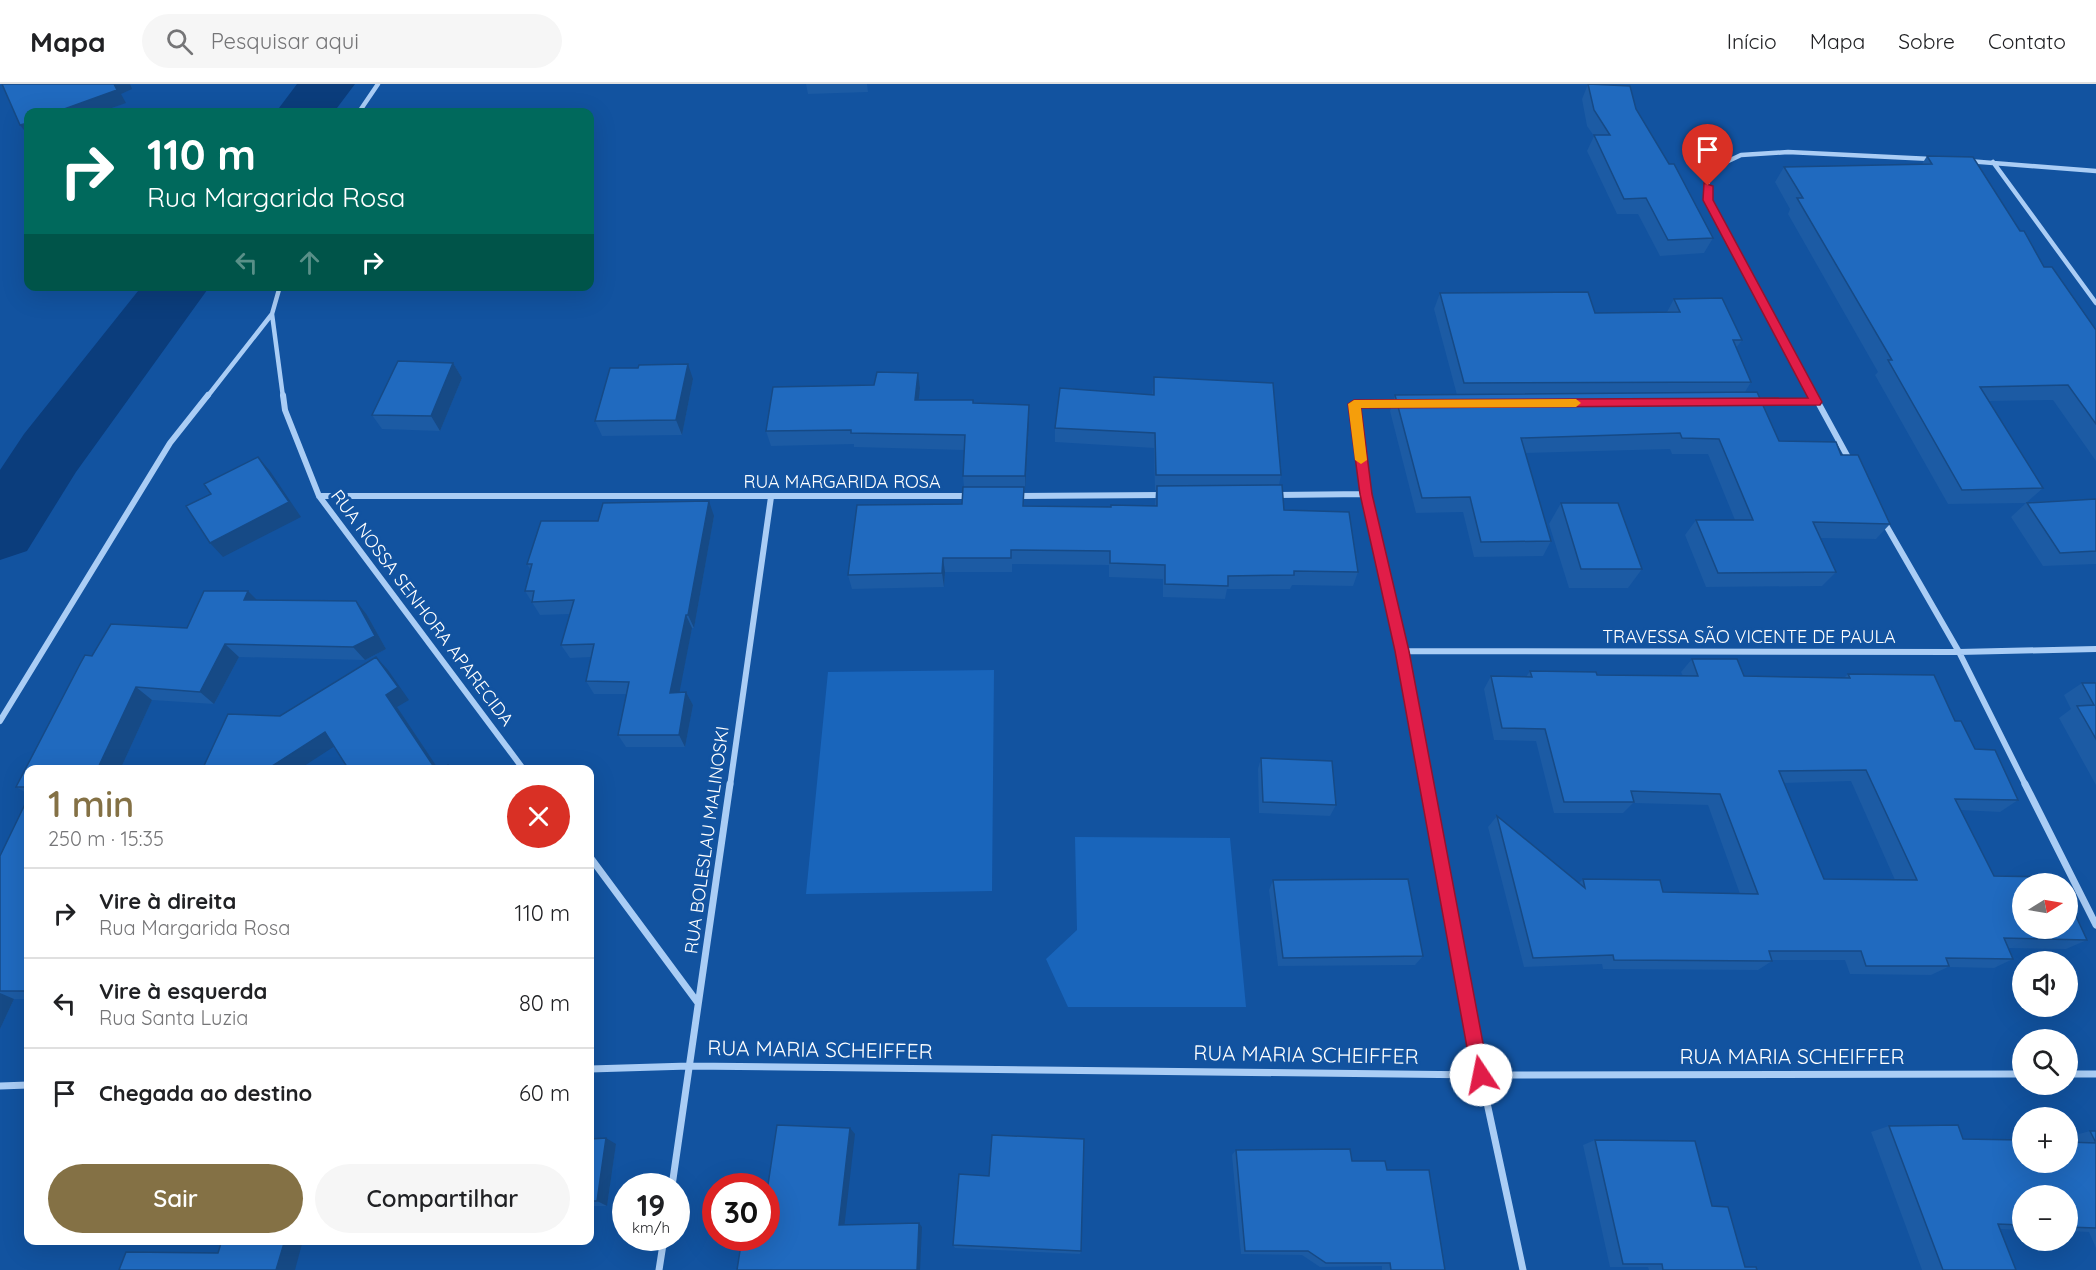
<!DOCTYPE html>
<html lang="pt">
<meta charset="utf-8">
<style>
:root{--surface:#fff;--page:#f6f6f6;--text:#202124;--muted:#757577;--line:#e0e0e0;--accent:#847145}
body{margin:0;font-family:Quicksand,sans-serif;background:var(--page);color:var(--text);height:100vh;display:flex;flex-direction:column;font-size:22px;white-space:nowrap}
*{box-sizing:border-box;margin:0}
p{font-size:20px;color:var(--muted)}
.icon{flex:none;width:33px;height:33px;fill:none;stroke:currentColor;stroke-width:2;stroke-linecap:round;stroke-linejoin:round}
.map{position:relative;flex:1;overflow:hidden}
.details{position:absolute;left:24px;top:681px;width:570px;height:480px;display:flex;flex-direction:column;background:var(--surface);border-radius:12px;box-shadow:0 6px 24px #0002}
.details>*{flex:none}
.top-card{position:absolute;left:24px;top:24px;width:570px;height:183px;border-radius:12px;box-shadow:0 6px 24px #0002;background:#00695c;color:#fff;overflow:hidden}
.needle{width:39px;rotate:79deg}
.tools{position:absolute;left:2012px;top:789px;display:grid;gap:12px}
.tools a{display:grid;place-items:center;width:66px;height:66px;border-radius:50%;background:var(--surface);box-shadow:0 6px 24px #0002;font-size:30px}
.speed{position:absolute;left:612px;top:1089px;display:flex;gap:12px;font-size:30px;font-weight:700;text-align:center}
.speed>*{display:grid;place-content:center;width:78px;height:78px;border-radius:50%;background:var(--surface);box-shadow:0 6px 24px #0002;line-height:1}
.speed small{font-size:15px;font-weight:400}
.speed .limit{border:9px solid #d22;background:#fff;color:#111}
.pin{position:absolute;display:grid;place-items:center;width:51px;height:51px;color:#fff;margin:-62px -26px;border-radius:50% 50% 50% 0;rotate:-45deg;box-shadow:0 0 6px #0007}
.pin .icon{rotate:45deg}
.me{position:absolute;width:66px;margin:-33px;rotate:349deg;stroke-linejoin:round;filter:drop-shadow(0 0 4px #0008)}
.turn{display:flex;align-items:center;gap:21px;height:126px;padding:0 24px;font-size:27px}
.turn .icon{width:78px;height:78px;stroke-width:2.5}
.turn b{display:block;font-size:42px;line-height:51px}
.lanes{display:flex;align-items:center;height:57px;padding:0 24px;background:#0003;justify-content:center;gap:30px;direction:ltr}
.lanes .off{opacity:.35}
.round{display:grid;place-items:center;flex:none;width:63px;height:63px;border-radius:32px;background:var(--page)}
.headline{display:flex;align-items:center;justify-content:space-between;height:102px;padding:0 24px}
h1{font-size:36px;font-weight:600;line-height:45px;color:var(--accent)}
.cta{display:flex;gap:12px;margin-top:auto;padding:12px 24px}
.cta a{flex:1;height:69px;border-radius:36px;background:var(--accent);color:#fff;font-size:24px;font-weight:600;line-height:69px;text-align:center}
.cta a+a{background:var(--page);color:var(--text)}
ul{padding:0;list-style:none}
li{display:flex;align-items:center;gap:18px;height:90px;padding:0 24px;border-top:2px solid var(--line)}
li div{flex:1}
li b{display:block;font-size:22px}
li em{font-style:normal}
header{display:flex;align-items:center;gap:36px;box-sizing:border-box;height:84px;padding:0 30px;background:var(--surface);border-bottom:2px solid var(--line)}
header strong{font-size:28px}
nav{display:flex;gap:33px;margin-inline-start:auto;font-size:21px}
.search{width:420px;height:54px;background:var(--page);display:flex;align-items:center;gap:15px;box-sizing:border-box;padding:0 21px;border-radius:33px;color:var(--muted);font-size:22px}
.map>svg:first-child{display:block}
.green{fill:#1965bb}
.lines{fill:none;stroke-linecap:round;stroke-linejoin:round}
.river{fill:#0b3d7c;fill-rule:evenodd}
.street-far2{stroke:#aacdf5;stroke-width:4.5}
.street-far1{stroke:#aacdf5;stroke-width:6}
.street{stroke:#aacdf5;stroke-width:7}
.wall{fill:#1c5ba4;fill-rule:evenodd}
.shaded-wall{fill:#164a86}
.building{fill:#206abf;stroke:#164a86;stroke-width:1.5;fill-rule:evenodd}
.route{fill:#e11d48;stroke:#92132f;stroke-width:1.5}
.slow{fill:#f59e0b}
.labels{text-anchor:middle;stroke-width:6;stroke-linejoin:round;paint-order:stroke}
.street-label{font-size:18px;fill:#fff;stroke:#1253a0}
.near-street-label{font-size:21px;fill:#fff;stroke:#1253a0}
</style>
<header>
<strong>Mapa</strong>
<div class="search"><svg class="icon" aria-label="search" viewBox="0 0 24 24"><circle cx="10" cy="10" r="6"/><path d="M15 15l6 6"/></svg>Pesquisar aqui</div>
<nav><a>Início</a><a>Mapa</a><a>Sobre</a><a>Contato</a></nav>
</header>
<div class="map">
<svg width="2096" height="1186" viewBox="0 0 2096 1186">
<rect width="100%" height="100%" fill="#1253a0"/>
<path class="green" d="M994,586L992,807L806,810L828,588Z
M1075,753L1230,754L1246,923H1068L1046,875L1077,846Z"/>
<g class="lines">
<path class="river" d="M297,0H355L334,28H276Z
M142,202H210L76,388L27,467L0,476V386L24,350Z"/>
<path class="street-far2" d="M359,28L378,0
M1968,77L2096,87
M1993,78L2096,219
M280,202L272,230L283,313
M207,313L272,230
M1815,313L1708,116L1707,87L1741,71L1788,68L1931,75"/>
<path class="street-far1" d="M283,311L285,326L319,412L524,686
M1814,311L1850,377
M1753,318H1816
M1398,320H1354L1366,410L1402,567L1427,702
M1277,411L1366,410
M319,412H969
M1019,412L1161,411
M1883,436L1959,568L2026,702
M1402,567L1959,568L2096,565
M0,637L170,359L208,311
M730,702L771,413"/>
<path class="street" d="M1427,700L1481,991L1523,1186
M2025,700L2096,841
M590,773L698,919
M590,985L689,982L1481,991L2022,990
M2067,990H2096
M0,1002L28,1001
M672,1102L730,700
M659,1186L664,1154"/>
</g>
<path class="wall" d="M806,0H867L868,8L808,10Z
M1588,0H1604L1636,25L1713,154L1704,169L1660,172L1638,130H1617L1587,67L1594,52L1587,42L1582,15Z
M1927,72L2044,183L2096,246V377L2053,316L1989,317L2043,404L2027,418L2096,415V480L2043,482L2011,433L2026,419L1948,420L1875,291L1878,288L1788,130L1790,125L1775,98L1784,83L1922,80Z
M1440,209L1595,229L1667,228L1674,215L1742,256L1736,264L1751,298L1745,308L1779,357L1841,371L1890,440L1876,455L1820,454L1836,488L1822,502L1706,503L1685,451L1696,436H1735L1708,370H1672L1670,365L1525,369L1551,457L1543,472L1474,473L1463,428L1416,429L1390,327L1395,311H1457L1434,225Z
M453,279L462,294L440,347L382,345L372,331Z
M918,289L920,304L918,316L973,319L1029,336L1025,406H1024V422L1111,423L1155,422L1156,406H1155L1154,364L1055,358V344L1152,311L1154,293L1281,391L1279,401L1284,426L1358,488L1353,502L1292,501L1290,505H1227L1225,515L1163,513V495L1109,493V481L1012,480V488H945L944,503L852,505L848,491L962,420L964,403L963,392L964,366L854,363V360L771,362L766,347Z
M693,295L682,351L602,352L595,337Z
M1561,419L1642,485L1628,504H1569L1549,440Z
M714,432L694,544H692L679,608H686L693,621L685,663H626L618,651L627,610H594L586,597L591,573L570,574L561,561L570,530L540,531L525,507L530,485L527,480L598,437Z
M257,516L367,531L386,565L365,576L239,573L214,620L152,616L120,686H28V710L16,703L92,572L187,544Z
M1692,575L1744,592L1844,594L1848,590L1955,637L1975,665L2018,716L2000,728L1960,726L1994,792L2087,856L2066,865L2008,864L2013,875L1994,884L1948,883L1931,891L1850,890L1845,876H1772V877L1758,886L1603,885L1602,880L1524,883L1488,743L1497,732L1579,799L1583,795L1663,808L1740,810L1708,721L1633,719L1623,729H1554L1536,657L1494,656L1484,605L1491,592L1526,593L1530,587L1597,591L1683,592L1681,588ZM1851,697L1895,796L1824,795L1783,699Z
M2082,599H2096V701L2059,634L2071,625L2064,611Z
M1261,674L1336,721L1330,732L1259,729L1258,685Z
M28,714V915H14L0,945V772Z
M1273,796L1423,872L1415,881L1278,882L1269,806Z
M1889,1042L1963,1055L2070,1058L2068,1053L2090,1047H2096V1164L2089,1148L2067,1147V1112H2022V1146L2000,1145L2016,1186H1922L1871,1048Z
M590,1055L616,1060L607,1122H590Z
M1595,1056L1712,1122L1745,1183L1757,1186H1649L1648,1183H1610L1583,1061Z
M1236,1066L1352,1077L1387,1086L1445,1186H1382V1182L1320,1183L1302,1171L1241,1170L1232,1071Z
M953,1161L1081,1167L1080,1170L955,1164Z"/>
<path class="shaded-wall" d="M114,0H130L132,5L121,10L126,19L100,28H56Z
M28,39V51L20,41Z
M453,279L462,294L440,347L431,332Z
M688,280L693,295L682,351L676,336Z
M918,289L920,304L917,331L915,316Z
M1029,321V336L1025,406V392Z
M258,373L270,387L301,433L223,473L210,459Z
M709,417L714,432L694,544L688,531Z
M943,474L945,488L944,503L942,489Z
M248,507L261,520L244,516Z
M356,517L367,531L386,565L365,576L353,563Z
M686,531L692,544L677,621L670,609Z
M225,560L239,573L214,620L200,608Z
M376,573L388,586L409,616L397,623L439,686H436L386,611Z
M136,603L152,616L120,686H97Z
M686,608L693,621L685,663L679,651Z
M325,648L338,660L298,686H266Z
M0,909L14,915L0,945Z
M850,1044L855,1050L844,1145L839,1141Z
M606,1054L616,1060L607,1122L597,1117Z
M919,1139L922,1143L920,1186H917Z
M285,1156H303L295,1186H276Z"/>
<path class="building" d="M2,0H114L117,6L56,28H28V39L20,41Z
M1588,0L1630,2L1636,25L1669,80H1674L1713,154L1668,156L1646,114L1624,115L1594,51H1610L1594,26Z
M1927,72L1973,73L2020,147H2024L2044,183H2052L2096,246V340L2068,301L1980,303L2043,404L1962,406L1888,276H1892L1797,114H1803L1784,83L1932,80Z
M1588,208L1595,229L1680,228L1674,215L1722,214L1742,256H1733L1751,298L1464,299L1440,209Z
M398,277L453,279L431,332L372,331Z
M688,280L676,336L595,337L610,284H638L639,281Z
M877,288L918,289L915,316H973V319L1029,321L1025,392H963L965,351L851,349V346L766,347L773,303L874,301Z
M1154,293L1273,299L1281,391H1156L1155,349L1055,344L1060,304L1154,311Z
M1757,308L1779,357L1836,358L1841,371H1858L1890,440L1813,438L1836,488L1718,489L1696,436H1753L1719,355L1682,354L1680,349L1521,354L1551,457L1481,458L1470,413L1422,414L1395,311Z
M258,373L289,418L210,459L186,422L211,410L204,400Z
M1282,401L1284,426L1349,428L1358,488L1294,487V491L1228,492V502L1165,500V481L1110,479V467L1011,466V474H943L942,489L848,491L857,421L962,420L963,403H1024L1023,422L1111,423V421L1157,422V402Z
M2096,415V467L2060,469L2027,419Z
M709,417L688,531H686L670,609L686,608L679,651H618L629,598L586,597L594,560L561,561L574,516L532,518L534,507H525L532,480H527L541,437H598L603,419Z
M1561,419H1618L1642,485H1581Z
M204,507H248L244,516L356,517L375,552L353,563L225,560L200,608L136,603L97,686H28V703H16L79,582L85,571L92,572L111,540L187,544Z
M376,573L398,603L386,611L436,686H349L325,648L266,686H202L228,630L280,632Z
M1692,575H1737L1744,592L1850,594L1848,590L1934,591L1955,637H1961L1975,665L1995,666L2018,716L1955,715L1994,792L2058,793L2061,800H2022V844H2067V813L2087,856L2004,854L2013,875L1946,874L1949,882H1866L1861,867H1769L1772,877L1614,876L1613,871L1533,874L1497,732L1585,804L1583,795L1660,796L1663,808L1758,810L1720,710L1631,707L1634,718H1564L1545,645L1502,644L1491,592L1532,593L1530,587L1596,588L1597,591L1698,592ZM1866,686L1917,796L1824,795L1779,687Z
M2082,599H2096V655L2077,622L2094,621Z
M1261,674L1332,677L1336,721L1263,718Z
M448,681L451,686H441Z
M28,714V907H0V772Z
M1408,795L1423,872L1283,874L1273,796Z
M777,1041L850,1044L839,1141L919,1139L917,1186H737L742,1154H766V1114Z
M1958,1041L1963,1055L2022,1056V1078H2067V1058L2096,1059L2090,1047H2096V1144L2067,1143V1112H2022V1141L1998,1140L2016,1186H1943L1889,1042Z
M992,1051L1084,1055L1081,1167L953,1161L959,1090L989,1092Z
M606,1054L597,1117H590V1055Z
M1595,1056L1695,1057L1712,1122L1728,1123L1745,1183H1756L1757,1186H1663L1662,1180H1623Z
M1350,1065L1352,1077H1385L1387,1086H1429L1445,1186H1391L1390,1179H1326L1308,1167H1245L1236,1066Z
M222,1156H285L276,1186H119L126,1168L218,1169Z"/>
<path class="route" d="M1704,99L1713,102V116L1822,318L1820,321L1361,324L1372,410L1409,567L1489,991L1487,997L1481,999L1475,997L1472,991L1395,567L1360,410L1348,320L1354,316L1808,314L1703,116Z"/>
<path class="slow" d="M1576,315L1581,319L1576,323L1361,324L1367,376L1361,380L1355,376L1348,320L1354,316Z"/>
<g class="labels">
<g class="street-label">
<text x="842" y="404">RUA MARGARIDA ROSA</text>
<text transform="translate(422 524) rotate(53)" y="6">RUA NOSSA SENHORA APARECIDA</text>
<text x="1749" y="559">TRAVESSA SÃO VICENTE DE PAULA</text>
<text transform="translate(707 756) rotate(-82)" y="6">RUA BOLESLAU MALINOSKI</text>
</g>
<g class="near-street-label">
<text transform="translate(820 966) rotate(1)" y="7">RUA MARIA SCHEIFFER</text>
<text transform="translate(1306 971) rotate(1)" y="7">RUA MARIA SCHEIFFER</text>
<text x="1792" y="980">RUA MARIA SCHEIFFER</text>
</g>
</g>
</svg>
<div class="tools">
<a><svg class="needle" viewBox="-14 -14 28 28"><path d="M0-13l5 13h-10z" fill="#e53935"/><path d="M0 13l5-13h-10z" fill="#757577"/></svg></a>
<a><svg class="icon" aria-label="sound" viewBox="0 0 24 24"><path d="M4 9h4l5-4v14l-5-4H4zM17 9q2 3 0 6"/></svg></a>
<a><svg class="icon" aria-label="search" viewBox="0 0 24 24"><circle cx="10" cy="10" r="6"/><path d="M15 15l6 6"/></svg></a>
<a>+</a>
<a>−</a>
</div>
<div class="speed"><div>19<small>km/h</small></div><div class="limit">30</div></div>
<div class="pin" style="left:1708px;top:102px;background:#d93025"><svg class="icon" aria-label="arrive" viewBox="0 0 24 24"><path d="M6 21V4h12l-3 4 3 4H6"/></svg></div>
<svg class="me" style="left:1481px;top:991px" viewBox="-20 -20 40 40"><circle r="19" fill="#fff"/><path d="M0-13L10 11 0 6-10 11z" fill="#e11d48"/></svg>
<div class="top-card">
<div class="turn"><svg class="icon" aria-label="right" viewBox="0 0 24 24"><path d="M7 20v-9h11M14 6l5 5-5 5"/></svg><div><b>110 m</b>Rua Margarida Rosa</div></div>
<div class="lanes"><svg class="icon off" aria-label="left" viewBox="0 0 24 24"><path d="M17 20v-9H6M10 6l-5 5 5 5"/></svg><svg class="icon off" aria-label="ahead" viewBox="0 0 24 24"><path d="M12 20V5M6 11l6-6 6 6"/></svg><svg class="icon" aria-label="right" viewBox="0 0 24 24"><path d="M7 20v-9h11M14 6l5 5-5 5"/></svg></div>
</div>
<section class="details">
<div class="headline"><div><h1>1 min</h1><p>250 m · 15:35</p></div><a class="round" style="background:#d93025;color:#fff"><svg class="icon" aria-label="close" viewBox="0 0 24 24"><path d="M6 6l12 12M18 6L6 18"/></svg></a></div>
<ul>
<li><svg class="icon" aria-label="right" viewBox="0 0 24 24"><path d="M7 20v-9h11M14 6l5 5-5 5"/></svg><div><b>Vire à direita</b><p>Rua Margarida Rosa</p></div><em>110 m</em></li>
<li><svg class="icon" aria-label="left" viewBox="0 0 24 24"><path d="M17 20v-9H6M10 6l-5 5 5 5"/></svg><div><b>Vire à esquerda</b><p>Rua Santa Luzia</p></div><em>80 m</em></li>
<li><svg class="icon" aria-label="arrive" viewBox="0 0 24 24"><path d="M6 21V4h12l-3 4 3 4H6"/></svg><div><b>Chegada ao destino</b></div><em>60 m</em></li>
</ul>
<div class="cta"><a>Sair</a><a>Compartilhar</a></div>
</section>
</div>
